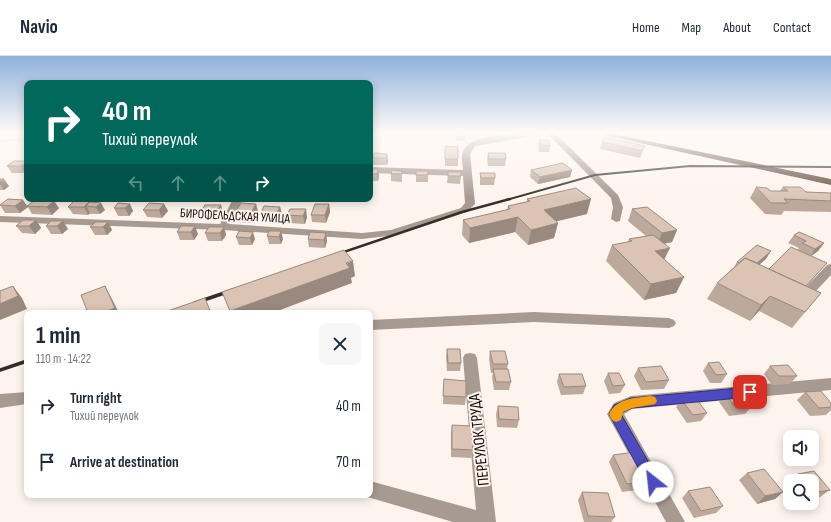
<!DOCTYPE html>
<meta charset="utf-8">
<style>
:root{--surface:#fff;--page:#f6f6f7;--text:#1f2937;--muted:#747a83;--line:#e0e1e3}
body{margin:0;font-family:"Sofia Sans Condensed",sans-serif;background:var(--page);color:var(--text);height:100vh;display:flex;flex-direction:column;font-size:15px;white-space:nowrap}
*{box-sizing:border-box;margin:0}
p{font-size:13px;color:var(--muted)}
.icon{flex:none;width:22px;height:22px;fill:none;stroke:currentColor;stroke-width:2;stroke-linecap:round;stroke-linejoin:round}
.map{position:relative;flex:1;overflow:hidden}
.side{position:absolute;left:24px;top:254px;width:349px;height:188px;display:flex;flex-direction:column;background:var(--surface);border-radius:8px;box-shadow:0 2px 10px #0003}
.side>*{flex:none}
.top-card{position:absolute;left:24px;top:24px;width:349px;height:122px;border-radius:8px;box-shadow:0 2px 10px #0003;background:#00695c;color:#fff;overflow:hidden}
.tools{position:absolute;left:783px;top:374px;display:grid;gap:8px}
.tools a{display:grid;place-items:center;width:36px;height:36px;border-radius:8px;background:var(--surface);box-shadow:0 2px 10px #0003;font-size:20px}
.pin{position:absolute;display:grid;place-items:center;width:34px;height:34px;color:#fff;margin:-17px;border-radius:8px;box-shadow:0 2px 6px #0006}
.me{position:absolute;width:44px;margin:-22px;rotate:331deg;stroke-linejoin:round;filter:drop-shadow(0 0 3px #0008)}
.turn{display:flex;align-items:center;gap:14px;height:84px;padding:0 12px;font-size:18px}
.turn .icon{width:52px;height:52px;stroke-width:2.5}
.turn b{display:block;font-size:28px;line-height:34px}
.lanes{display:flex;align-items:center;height:38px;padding:0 12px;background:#0003;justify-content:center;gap:20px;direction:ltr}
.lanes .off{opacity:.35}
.round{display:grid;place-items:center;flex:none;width:42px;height:42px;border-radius:8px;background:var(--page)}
.overview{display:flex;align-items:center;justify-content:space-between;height:68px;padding:0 12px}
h1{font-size:24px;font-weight:700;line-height:30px}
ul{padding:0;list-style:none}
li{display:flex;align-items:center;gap:12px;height:56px;padding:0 12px}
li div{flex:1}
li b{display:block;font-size:15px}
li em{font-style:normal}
header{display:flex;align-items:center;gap:24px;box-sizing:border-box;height:56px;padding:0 20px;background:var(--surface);border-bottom:1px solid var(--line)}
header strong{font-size:19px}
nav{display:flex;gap:22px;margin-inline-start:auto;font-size:14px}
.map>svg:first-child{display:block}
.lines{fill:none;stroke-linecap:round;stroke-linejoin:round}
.path{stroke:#a39a95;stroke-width:1.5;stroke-dasharray:1.5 2;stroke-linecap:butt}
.minor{fill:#a79a91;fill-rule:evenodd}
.major{fill:#665041;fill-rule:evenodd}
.rail-far2{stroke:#352e29;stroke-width:2}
.rail-far1{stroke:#352e29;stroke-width:2.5}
.rail{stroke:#352e29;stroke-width:3.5}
.wall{fill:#bca99b}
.shaded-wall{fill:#99897e}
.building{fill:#dbc4b4;stroke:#99897e}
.route{fill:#4e4bc2;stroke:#33317e}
.slow{fill:#f59e0b}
.labels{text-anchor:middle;stroke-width:4;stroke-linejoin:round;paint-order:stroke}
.street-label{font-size:13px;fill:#120b06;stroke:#fef4ee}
.near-street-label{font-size:16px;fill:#120b06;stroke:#fef4ee}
</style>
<header>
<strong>Navio</strong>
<nav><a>Home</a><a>Map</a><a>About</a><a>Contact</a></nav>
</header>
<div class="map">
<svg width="831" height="466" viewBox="0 0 831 466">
<rect width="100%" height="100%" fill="#fef4ee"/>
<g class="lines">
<path class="path" d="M0,85L27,83"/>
<path class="minor" d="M523,77H543L539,79L475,90L470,98L475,148L467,156L396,179L362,183L223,174L0,166V160L220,168L233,143H243L229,168L362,177L391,174L461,152L465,147L463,120L370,117V111L463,114C463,110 461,103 462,99C466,78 507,79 523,77Z
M547,77H555L618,139L623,151L620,165L616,166L611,163L613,151L611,142Z
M831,208V219L814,237H806L804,234L806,231L827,209Z
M534,256L669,262L674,264L676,267L674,270L669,272L534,266L370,274V264Z
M470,297L475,298L477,302L496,466H453L364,440L363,439H370V425L476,454L463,302L465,298Z
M831,322V334L632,353L624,358L685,466H666L607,358L614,347L631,340Z
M27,336V348L0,352V338Z"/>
<path class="major" d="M595,77H609L831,123V129Z"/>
<path class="rail-far2" d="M506,144L595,119L690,110L831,111"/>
<path class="rail-far1" d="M335,199L462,156L510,143"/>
<path class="rail" d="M195,247L233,234
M0,314L27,305"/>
</g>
<path class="wall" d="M456,77L465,79V85H456Z
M539,84L550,90L549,96H539L538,90Z
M602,86L645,90L640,102L600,93Z
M445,90L458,103V110H445Z
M488,97L506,103L505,110H488L487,104Z
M387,98L388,105L387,109H373V102Z
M27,105L25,117H12L7,110Z
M370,113H378L379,120L378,125H370Z
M531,114H572L570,121L538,128L530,121Z
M402,115V126L391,125V118Z
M428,115V126H416V119Z
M448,116L461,120L460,128L447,127Z
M480,117L495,122L494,129H480Z
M0,123L9,130L4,134H0Z
M756,131L771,135H780L783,131L806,136L831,137V156L784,155L781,159L765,158L750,142Z
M243,143H255L253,146H244Z
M527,143L587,158L556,165L558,167L554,182L528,189L515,176L469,187L462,179L463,164L507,154L508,150L527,146Z
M35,144L59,152L52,159L32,158L28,151L20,157H5L0,149L27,150Z
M90,145L91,146L105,154L100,158H90V157L88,159L73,158L68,151Z
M118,147L133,155L129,160H118L114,152Z
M164,148L168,155L162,162L147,161L143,154Z
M329,148L330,156L326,167L312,166L311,159Z
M221,149L223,157L219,163H203L201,155Z
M280,151L282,158L279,165L263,164L261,157Z
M290,153L307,161L305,168L289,167L287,159Z
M632,153L677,174L672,186L664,188V204L684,221L676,237L644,244L606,205L612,189L628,186L629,183L646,180L628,165Z
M258,155L252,167L237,166L234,159Z
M36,164L41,172L35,178L22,177L16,170Z
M51,165L68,173L62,178H51L46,170Z
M108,166L112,174L107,179H95L90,171Z
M181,170L198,178L194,184H180L177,176Z
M224,171L226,179L222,185H208L205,177Z
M239,175L255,183L252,189H239L236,181Z
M269,175L283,183L281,188H269L267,180Z
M326,177L327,185L325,192L309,191L308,183Z
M794,179L824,187L818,195L811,200L817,218L807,230L821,237L792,272L759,255L750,265L707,243L717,227L734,211L737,206L766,203L759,208L769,213L797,194L799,192L788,187Z
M447,293L461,307L460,315H447L446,301Z
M490,295L508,308L507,313L511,326L509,334H494L492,321L493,317H491L489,303Z
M708,307L727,318L721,327H710L703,315Z
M770,310L797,320L790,328L772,329L764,318Z
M638,312L669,324L664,333L641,334L634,320Z
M608,317L625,329L620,337L609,338L604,325Z
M559,318L586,330L583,338L561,339L557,326Z
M444,323L466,341L465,349L443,348Z
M805,336L831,347V354L826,359L810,360L797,344Z
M725,338L752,350L745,358L729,360L719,346Z
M681,343L707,357L701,365L687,367L676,351Z
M498,350L519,364L517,372L497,371L496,358Z
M452,369L473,394L471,402L451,401V377Z
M613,399L649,426L644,433L622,436L609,406Z
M747,417L783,436L775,443L757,448L739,424Z
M798,418L830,434L820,441L812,443V425H790V426L789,425Z
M688,435L723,450L716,457L694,462L682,442Z
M582,436L615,461L611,466H584L578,444Z"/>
<path class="shaded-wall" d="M387,98L388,105L387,109L386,102Z
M27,106V116L25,117L21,110Z
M378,113L379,120L378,125L377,118Z
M572,114L570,121L538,128L540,121Z
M4,123L9,130L4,134L0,128V126Z
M591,143L587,158L541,169L544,154Z
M23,144L28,151L20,157L15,150Z
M54,145L59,152L52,159L47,151Z
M90,145L93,151L86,150L90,157L88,159L84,151Z
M101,147L105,154L100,158L96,151Z
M130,148L133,155L129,160L125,152Z
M164,148L168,155L162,162L159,154Z
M256,148L258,155L252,167L250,159Z
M329,148L330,156L326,167L325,159Z
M221,149L223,157L219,163L216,156Z
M280,151L282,158L279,165L277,157Z
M306,153L307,161L305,168L303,160Z
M518,161L515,176L469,187L470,172Z
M36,164L41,172L35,178L29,170Z
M63,165L68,173L62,178L57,170Z
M108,166L112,174L107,179L103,171Z
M558,167L554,182L528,189L531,174Z
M195,170L198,178L194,184L191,176Z
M224,171L226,179L222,185L220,177Z
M677,174L672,186L657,189L662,177Z
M281,175L283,183L281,188L279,181Z
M253,176L255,183L252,189L250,182Z
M326,177L327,185L325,192L324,184Z
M824,187L818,195L810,201L815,193Z
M670,192L662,208L655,195Z
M771,195L766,203L746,220L751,212Z
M353,205L355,220L351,222L352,227L272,257H231L230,255Z
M684,221L676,237L644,244L651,228Z
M13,230L22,242L27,253L0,264V248Z
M105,230L112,243L119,257H102Z
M770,240L759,255L750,265L761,249Z
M783,436L775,443L757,448L765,440Z"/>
<path class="building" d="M456,77H465V79L456,78Z
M605,81L645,90L642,95L602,86Z
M539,84H548L550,90L541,89Z
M445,90L458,91V103H445Z
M374,97L387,98L386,102H373Z
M488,97H505L506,103H489Z
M14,105H27V106L21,110H7Z
M563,107L572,114L540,121L531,114Z
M370,113H378L377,118H370Z
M392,114L402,115V118H391Z
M416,115H428V119H416Z
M448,116H461V120H448Z
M480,117H495V122H481Z
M0,123H4L0,126Z
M756,131L767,132L771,135H788L783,131H800L806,136L831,137V145L784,143L788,147H771Z
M576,132L591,143L544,154L558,167L531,174L518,161L470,172L463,164L510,153L508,150L530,145L527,143Z
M8,143L23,144L15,150L0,149Z
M35,144L54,145L47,151L27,150Z
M75,144L90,145L84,151H68Z
M90,146L101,147L96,151L86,150Z
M118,147L130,148L125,152H114Z
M149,147L164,148L159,154H143Z
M241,147L256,148L250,159H234Z
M315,148H329L325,159H311Z
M205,149H221L216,156L201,155Z
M264,150L280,151L277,157H261Z
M647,151L677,174L662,177L632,153Z
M290,153H306L303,160L287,159Z
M23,164H36L29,170H16Z
M51,165H63L57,170H46Z
M96,166H108L103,171H90Z
M181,170H195L191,176H177Z
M209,171H224L220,177H205Z
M239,175L253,176L250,182L236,181Z
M269,175H281L279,181L267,180Z
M310,176L326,177L324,184L308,183Z
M799,176L824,187L815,193L802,187L806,185L794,179Z
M653,179L670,192L655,195L684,221L651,228L612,189L632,185L629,183Z
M757,189L771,195L757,207L745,202L739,207L737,206Z
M791,191L827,207L806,230L769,213Z
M344,194L353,205L346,207L350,212L230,255L222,236Z
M745,202L821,237L805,256L770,240L761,249L717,227Z
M13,230L18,240L0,248V235Z
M105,230L115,252L102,257H88L81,239Z
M205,242L211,257H162Z
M447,293H460L461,307H448Z
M490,295H505L508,308H493Z
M719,306L727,318L716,319L708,307Z
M788,309L797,320H779L770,310Z
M661,310L669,324L646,326L638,312Z
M493,313H508L511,326H496Z
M608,317H619L625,329L613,330Z
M559,318H582L586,330L564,331Z
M444,323L466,325V341L443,340Z
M821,335L831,347V351L819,352L805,336Z
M741,336L752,350L736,352L725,338Z
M695,341L707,357L693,359L681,343Z
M498,350L518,351L519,364L499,363Z
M452,369L471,370L473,394L452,393Z
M635,396L649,426L627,428L613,399Z
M764,413L783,436L765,440L747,417Z
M814,415L830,434L814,437L812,435V425H804L798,418Z
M710,431L723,450L701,455L688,435Z
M582,436L608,437L615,461L588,460Z"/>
<linearGradient id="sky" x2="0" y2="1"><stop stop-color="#8eb1dc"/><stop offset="0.54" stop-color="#fffaf7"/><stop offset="1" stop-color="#fffaf7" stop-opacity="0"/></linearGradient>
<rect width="831" height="142" fill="url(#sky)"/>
<path class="route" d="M750,331L754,333L756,336L754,339L750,341L632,352L623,356L621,358L660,426L658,430L653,432L648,430L609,358L614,349L631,342Z"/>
<path class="slow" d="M651,340L655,341L657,345L655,348L632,352L623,356L621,364L616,366L612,364L609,358C617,342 635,342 651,340Z"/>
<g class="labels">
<g class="street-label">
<text transform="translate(235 159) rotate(3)" y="5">БИРОФЕЛЬДСКАЯ УЛИЦА</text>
</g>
<g class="near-street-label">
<text transform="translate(478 384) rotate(-96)" y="6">ПЕРЕУЛОК ТРУДА</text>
</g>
</g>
</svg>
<div class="tools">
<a><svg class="icon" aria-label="sound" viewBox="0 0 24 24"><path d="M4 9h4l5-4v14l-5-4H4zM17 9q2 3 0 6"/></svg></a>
<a><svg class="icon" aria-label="search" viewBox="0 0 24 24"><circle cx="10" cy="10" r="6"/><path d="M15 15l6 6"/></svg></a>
</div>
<div class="pin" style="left:750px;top:336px;background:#d93025"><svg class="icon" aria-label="arrive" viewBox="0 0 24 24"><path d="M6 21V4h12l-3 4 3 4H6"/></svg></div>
<svg class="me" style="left:653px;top:426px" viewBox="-20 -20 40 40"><circle r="19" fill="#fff"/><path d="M0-13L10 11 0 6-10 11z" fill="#4e4bc2"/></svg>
<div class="top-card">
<div class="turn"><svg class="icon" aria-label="right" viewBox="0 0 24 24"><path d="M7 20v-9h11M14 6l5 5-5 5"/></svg><div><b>40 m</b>Тихий переулок</div></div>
<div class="lanes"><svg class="icon off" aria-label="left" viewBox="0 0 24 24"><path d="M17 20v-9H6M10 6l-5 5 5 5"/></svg><svg class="icon off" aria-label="ahead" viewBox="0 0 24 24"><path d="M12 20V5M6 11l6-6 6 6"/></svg><svg class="icon off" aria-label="ahead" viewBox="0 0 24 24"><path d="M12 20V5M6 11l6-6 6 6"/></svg><svg class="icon" aria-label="right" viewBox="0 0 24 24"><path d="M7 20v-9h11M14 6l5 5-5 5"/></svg></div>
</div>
<section class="side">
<div class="overview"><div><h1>1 min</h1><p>110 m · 14:22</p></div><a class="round"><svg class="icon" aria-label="close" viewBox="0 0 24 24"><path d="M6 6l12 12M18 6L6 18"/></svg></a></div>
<ul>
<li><svg class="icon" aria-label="right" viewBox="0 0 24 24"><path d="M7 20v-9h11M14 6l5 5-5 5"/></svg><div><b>Turn right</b><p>Тихий переулок</p></div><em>40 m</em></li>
<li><svg class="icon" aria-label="arrive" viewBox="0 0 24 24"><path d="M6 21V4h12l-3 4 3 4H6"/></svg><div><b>Arrive at destination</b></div><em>70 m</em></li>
</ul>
</section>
</div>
